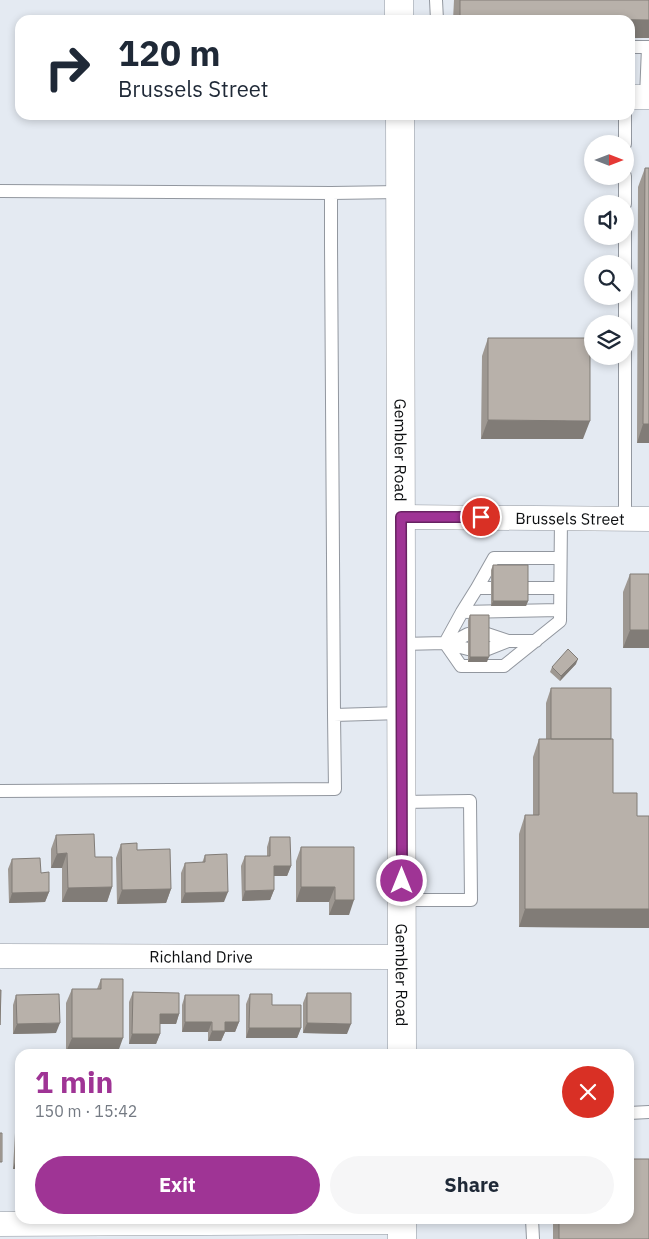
<!DOCTYPE html>
<meta charset="utf-8">
<style>
:root{--surface:#fff;--page:#f6f6f7;--text:#1f2937;--muted:#747a83;--accent:#9f3495}
body{margin:0;font-family:"IBM Plex Sans",sans-serif;background:var(--page);color:var(--text);height:100vh;display:flex;flex-direction:column;font-size:19px;white-space:nowrap}
*{box-sizing:border-box;margin:0}
p{font-size:16px;color:var(--muted)}
.icon{flex:none;width:28px;height:28px;fill:none;stroke:currentColor;stroke-width:2;stroke-linecap:round;stroke-linejoin:round}
.map{position:relative;flex:1;overflow:hidden}
.sheet{position:absolute;left:15px;top:1049px;width:619px;height:175px;display:flex;flex-direction:column;background:var(--surface);border-radius:15px;box-shadow:0 2px 8px #0003}
.sheet>*{flex:none}
.guide{position:absolute;left:15px;top:15px;width:620px;height:105px;border-radius:15px;box-shadow:0 2px 8px #0003;background:#fff;color:var(--text);overflow:hidden}
.needle{width:32px;rotate:90deg}
.controls{position:absolute;left:584px;top:135px;display:grid;gap:10px}
.controls a{display:grid;place-items:center;width:50px;height:50px;border-radius:50%;background:var(--surface);box-shadow:0 2px 8px #0003;font-size:25px}
.pin{position:absolute;display:grid;place-items:center;width:42px;height:42px;color:#fff;margin:-21px;border:2px solid #fff;border-radius:50%;box-shadow:0 1px 5px #0007}
.me{position:absolute;width:55px;margin:-28px;rotate:0deg;stroke-linejoin:round;filter:drop-shadow(0 0 4px #0008)}
.turn{display:flex;align-items:center;gap:18px;height:105px;padding:0 20px;font-size:22px}
.turn .icon{width:65px;height:65px;stroke-width:2.5}
.turn b{display:block;font-size:35px;line-height:42px}
.round{display:grid;place-items:center;flex:none;width:52px;height:52px;border-radius:26px;background:var(--page)}
.headline{display:flex;align-items:center;justify-content:space-between;height:85px;padding:0 20px}
h1{font-size:30px;font-weight:700;line-height:38px;color:var(--accent)}
.action{display:flex;gap:10px;margin-top:auto;padding:10px 20px}
.action a{flex:1;height:58px;border-radius:30px;background:var(--accent);color:#fff;font-size:20px;font-weight:700;line-height:58px;text-align:center}
.action a+a{background:var(--page);color:var(--text)}
.map>svg:first-child{display:block}
.lines{fill:none;stroke-linecap:round;stroke-linejoin:round}
.service-casing{stroke:#92979f;stroke-width:14}
.minor-casing{stroke:#92979f;stroke-width:25}
.secondary-casing{stroke:#92979f;stroke-width:29}
.service{stroke:#fff;stroke-width:12}
.minor{stroke:#fff;stroke-width:24}
.secondary{stroke:#fff;stroke-width:28}
.wall{fill:#9e9892}
.shaded-wall{fill:#817c77}
.building{fill:#b8b1aa;stroke:#817c77}
.route-casing{stroke:#672261;stroke-width:12}
.route{stroke:#9f3495;stroke-width:9}
.labels{text-anchor:middle;stroke-width:4;stroke-linejoin:round;paint-order:stroke}
.street-label{font-size:16px;fill:#0d0f11;stroke:#f3f7fe}
</style>
<div class="map">
<svg width="649" height="1239" viewBox="0 0 649 1239">
<rect width="100%" height="100%" fill="#e4eaf2"/>
<g class="lines">
<defs>
<path id="service" d="M436,0L437,20
M630,47H649
M646,97L648,47
M625,115V144
M625,176V204
M0,191L331,193
M400,192L331,193V244L334,715L401,713
M625,230V518
M477,588L494,558H560
M526,588H560
M462,612L477,588H491
M487,634L508,641
M451,643L468,634
M401,644L445,643L461,666H504L560,621L561,518
M468,649L445,643L462,612L560,610
M488,649L508,641H536
M0,791L335,789L334,715
M401,802L470,801L471,900H402
M629,1113L649,1112
M532,1219L533,1239"/>
<g id="minor">
<path d="M630,97H649"/>
<path id="s1" d="M401,517L649,519"/>
<path id="s2" d="M0,956L402,957"/>
<path d="M0,1224L402,1222"/>
</g>
<g id="secondary">
<path d="M399,0V20"/>
<path id="s3" d="M400,115L402,1054"/>
<path d="M402,1219V1239"/>
</g>
</defs>
<use href="#service" class="service-casing"/>
<use href="#minor" class="minor-casing"/>
<use href="#secondary" class="secondary-casing"/>
<use href="#service" class="service"/>
<use href="#minor" class="minor"/>
<use href="#secondary" class="secondary"/>
</g>
<path class="wall" d="M454,0H649V38H630V20H453Z
M645,168L649,443H637L638,187Z
M488,338L583,439H481L482,356Z
M493,565L528,601L526,606H491V570Z
M630,574L649,648H623V592Z
M470,615L487,662H468V620Z
M576,664L560,681L550,672L552,667Z
M551,688L611,739L613,793L637,816H649V928L519,927V834L525,815H533V757L539,739H546V703Z
M56,835L95,857L112,887L107,902H62V868H51V849Z
M270,837L291,866L287,876H274V890L270,900L242,901L241,866L245,856H267V847Z
M121,844L137,850L171,889L166,903L117,904L116,858Z
M301,847H354L349,915H329V902H296V861Z
M205,855L224,902L181,903V873L185,863H202Z
M12,859L41,873L49,892L45,902L9,903L8,869Z
M101,979L118,1052H66V1003L72,989H97Z
M133,992L179,1014L176,1024H160V1034L156,1044H129V1002Z
M307,993L347,1034L303,1033V1003Z
M250,994L272,1005L301,1028L297,1038H246V1004Z
M16,995L56,1033L13,1034V1005Z
M185,995L239,1022L235,1032H225L221,1041H208V1032H182V1005Z
M18,1123H20V1169H13L15,1133Z
M553,1219H629L649,1239H553Z"/>
<path class="shaded-wall" d="M460,17L649,20V38H630V20H459Z
M488,420L590,421L583,439H481Z
M643,424H649V443H637Z
M493,601H528L526,606H491Z
M630,630H649V648H623Z
M470,657H489L487,662H468Z
M578,659L576,664L560,681L561,676Z
M67,853L62,868H51L57,854Z
M274,866H291L287,876H270Z
M112,887L107,902H62L68,888Z
M301,887H335L329,902H296Z
M171,889L166,903L117,904L122,890Z
M274,890L270,900L242,901L245,891Z
M49,892L45,902L9,903L12,893Z
M228,892L224,902L181,903L185,893Z
M335,900H354L349,915H329Z
M525,909H649V928L519,927Z
M160,1014H179L176,1024H156Z
M185,1022H212L208,1032H182Z
M225,1022H239L235,1032H225L221,1041H208L212,1031Z
M60,1023L56,1033L13,1034L17,1024Z
M307,1023L351,1024L347,1034L303,1033Z
M249,1028H301L297,1038H246Z
M132,1034H160L156,1044H129Z
M72,1038H123L118,1052H66Z
M16,1159H20V1169H13Z"/>
<path class="building" d="M460,0H649V20L460,17Z
M645,168H649V424H643Z
M488,338H590V421L488,420Z
M493,565H528V601H493Z
M630,574H649V630H630Z
M470,615H489V657H470Z
M568,649L578,659L561,676L552,667Z
M551,688H611V739H551Z
M539,739H613V793H637V816H649V909H525V815H539Z
M94,834L95,857H112V887L68,888L67,853L57,854L56,835Z
M270,837H290L291,866H274V890L245,891V856H270Z
M137,843V850L170,849L171,889L122,890L121,844Z
M301,847H354V900H335V887H301Z
M227,854L228,892L185,893V863L205,862V855Z
M40,858L41,873L49,872V892L12,893V859Z
M101,979H123V1038H72V989H101Z
M0,990H1L0,1025Z
M133,992L179,993V1014H160V1034H132Z
M307,993H351V1024L307,1023Z
M59,994L60,1023L17,1024L16,995Z
M250,994H272V1005H301V1028H249Z
M185,995H239V1022H225V1031H212V1022H185Z
M18,1123H20V1159H16Z
M0,1133H2V1162H0Z
M629,1159H649V1239H559V1219H629Z"/>
<g class="lines">
<defs>
<path id="route" d="M402,881L401,517H481"/>
</defs>
<use href="#route" class="route-casing"/>
<use href="#route" class="route"/>
</g>
<g class="labels">
<g class="street-label">
<text dy="6" stroke="none"><textPath href="#s3" startOffset="335">Gembler Road</textPath></text>
<text dy="6" stroke="none"><textPath href="#s1" startOffset="169">Brussels Street</textPath></text>
<text dy="6" stroke="none"><textPath href="#s2" startOffset="201">Richland Drive</textPath></text>
<text dy="6" stroke="none"><textPath href="#s3" startOffset="860">Gembler Road</textPath></text>
</g>
</g>
</svg>
<div class="controls">
<a><svg class="needle" viewBox="-14 -14 28 28"><path d="M0-13l5 13h-10z" fill="#e53935"/><path d="M0 13l5-13h-10z" fill="#747a83"/></svg></a>
<a><svg class="icon" aria-label="sound" viewBox="0 0 24 24"><path d="M4 9h4l5-4v14l-5-4H4zM17 9q2 3 0 6"/></svg></a>
<a><svg class="icon" aria-label="search" viewBox="0 0 24 24"><circle cx="10" cy="10" r="6"/><path d="M15 15l6 6"/></svg></a>
<a><svg class="icon" aria-label="layers" viewBox="0 0 24 24"><path d="M12 4l9 5-9 5-9-5zM3 14l9 5 9-5"/></svg></a>
</div>
<div class="pin" style="left:481px;top:517px;background:#d93025"><svg class="icon" aria-label="arrive" viewBox="0 0 24 24"><path d="M6 21V4h12l-3 4 3 4H6"/></svg></div>
<svg class="me" style="left:402px;top:881px" viewBox="-20 -20 40 40"><circle r="17" fill="#9f3495" stroke="#fff" stroke-width="3"/><path d="M0-11L8 9 0 5-8 9z" fill="#fff"/></svg>
<div class="guide">
<div class="turn"><svg class="icon" aria-label="right" viewBox="0 0 24 24"><path d="M7 20v-9h11M14 6l5 5-5 5"/></svg><div><b>120 m</b>Brussels Street</div></div>
</div>
<section class="sheet">
<div class="headline"><div><h1>1 min</h1><p>150 m · 15:42</p></div><a class="round" style="background:#d93025;color:#fff"><svg class="icon" aria-label="close" viewBox="0 0 24 24"><path d="M6 6l12 12M18 6L6 18"/></svg></a></div>
<div class="action"><a>Exit</a><a>Share</a></div>
</section>
</div>
